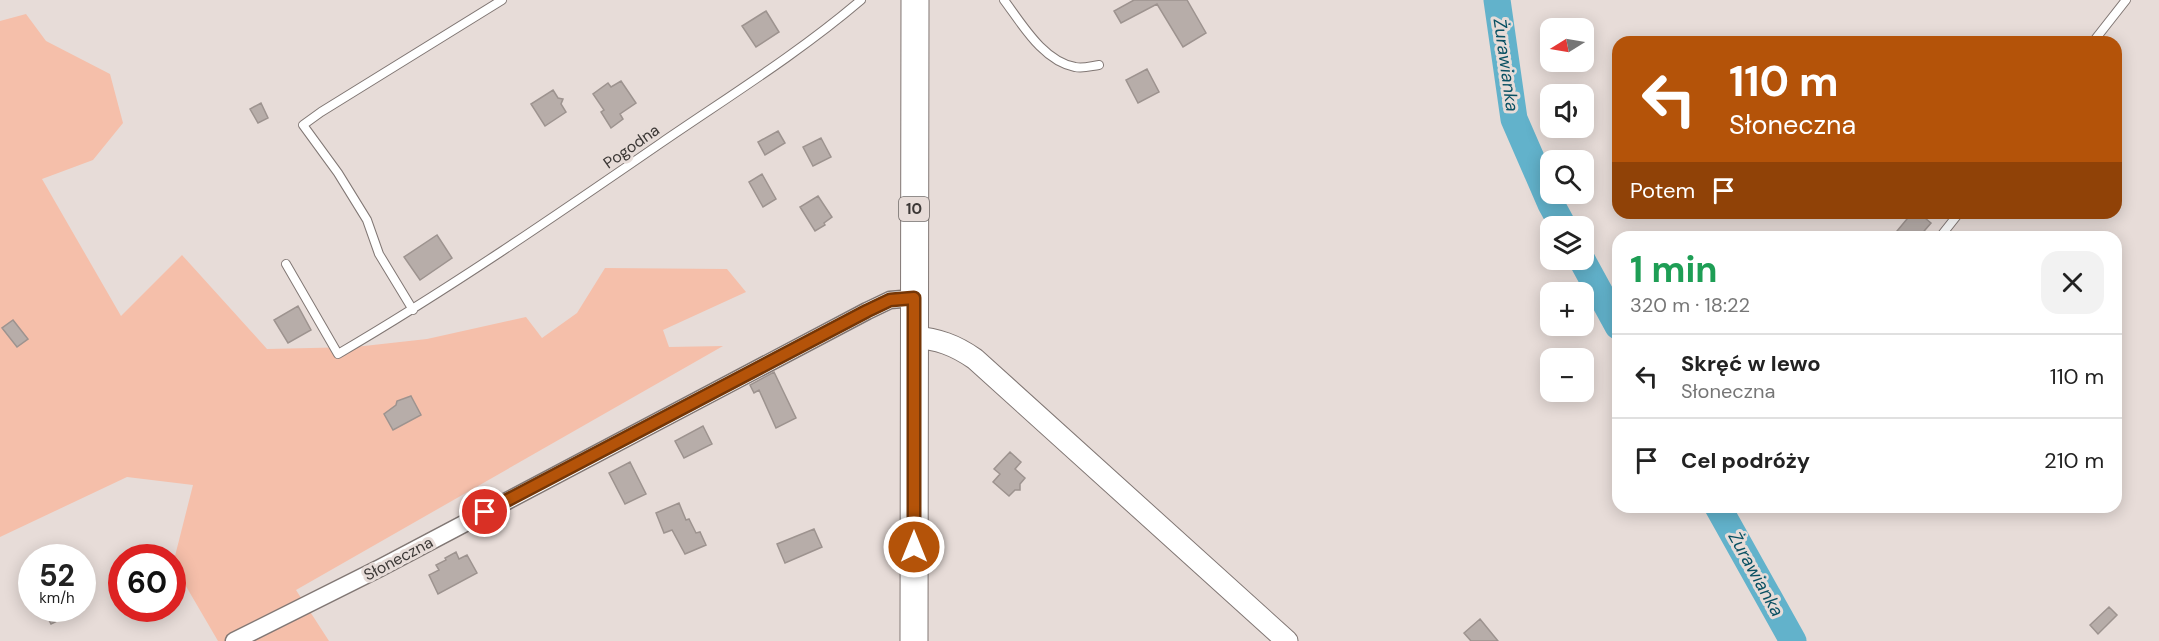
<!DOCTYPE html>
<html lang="pl">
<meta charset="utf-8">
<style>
:root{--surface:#fff;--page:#f2f2f2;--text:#222;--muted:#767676;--line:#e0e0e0}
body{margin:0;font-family:"DM Sans",sans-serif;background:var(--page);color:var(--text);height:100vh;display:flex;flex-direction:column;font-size:22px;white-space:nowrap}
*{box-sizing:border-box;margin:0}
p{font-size:20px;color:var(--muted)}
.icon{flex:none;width:33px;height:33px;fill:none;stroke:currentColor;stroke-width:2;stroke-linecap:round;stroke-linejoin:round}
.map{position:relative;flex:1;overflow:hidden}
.sheet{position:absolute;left:1612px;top:231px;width:510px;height:282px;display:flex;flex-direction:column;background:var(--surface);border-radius:18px;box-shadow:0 3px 15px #0003}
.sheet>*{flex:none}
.guide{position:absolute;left:1612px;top:36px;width:510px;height:183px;border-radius:18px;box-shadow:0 3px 15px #0003;background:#b45309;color:#fff;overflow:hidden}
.needle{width:39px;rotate:259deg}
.tools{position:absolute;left:1540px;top:18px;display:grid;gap:12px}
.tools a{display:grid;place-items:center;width:54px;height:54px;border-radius:12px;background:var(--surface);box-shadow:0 3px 15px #0003;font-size:30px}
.speed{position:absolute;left:18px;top:544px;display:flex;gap:12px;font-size:30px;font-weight:700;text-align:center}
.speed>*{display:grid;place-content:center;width:78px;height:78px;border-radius:50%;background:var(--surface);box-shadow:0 3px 15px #0003;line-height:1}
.speed small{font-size:15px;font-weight:400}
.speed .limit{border:9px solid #d22;background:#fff;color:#111}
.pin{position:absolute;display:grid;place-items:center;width:51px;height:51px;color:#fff;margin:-26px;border:3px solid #fff;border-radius:50%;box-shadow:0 2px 6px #0007}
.me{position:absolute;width:66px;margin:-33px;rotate:0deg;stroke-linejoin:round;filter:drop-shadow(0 0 4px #0008)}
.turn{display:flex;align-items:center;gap:21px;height:126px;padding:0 18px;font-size:27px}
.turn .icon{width:78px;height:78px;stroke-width:2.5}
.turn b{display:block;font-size:42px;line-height:51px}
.then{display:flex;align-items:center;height:57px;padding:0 18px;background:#0003;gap:12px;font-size:22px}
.round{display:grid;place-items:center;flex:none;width:63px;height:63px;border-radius:18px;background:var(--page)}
.headline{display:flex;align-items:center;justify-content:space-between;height:102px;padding:0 18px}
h1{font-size:36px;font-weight:700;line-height:45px;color:#1e9e55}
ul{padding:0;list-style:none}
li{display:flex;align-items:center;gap:18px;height:84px;padding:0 18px;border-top:2px solid var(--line)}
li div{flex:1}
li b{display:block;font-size:22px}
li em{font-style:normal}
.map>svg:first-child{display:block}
.green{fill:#f5bfaa}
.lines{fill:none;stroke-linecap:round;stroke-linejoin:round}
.river{stroke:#62b2cb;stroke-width:27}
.building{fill:#b7ada9;stroke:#9d938f;stroke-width:1.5}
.service-casing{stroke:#817774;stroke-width:10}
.minor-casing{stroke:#817774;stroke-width:19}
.tertiary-casing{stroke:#817774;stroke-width:23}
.primary-casing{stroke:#817774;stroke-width:29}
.service{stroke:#fff;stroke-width:8}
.minor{stroke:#fff;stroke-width:16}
.tertiary{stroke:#fff;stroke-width:21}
.primary{stroke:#fff;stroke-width:27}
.route-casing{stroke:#753606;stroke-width:15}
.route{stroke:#b45309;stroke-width:10}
.labels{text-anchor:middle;stroke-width:6;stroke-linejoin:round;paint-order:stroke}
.shield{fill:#e7dcd8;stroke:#6f6967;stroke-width:1.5}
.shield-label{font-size:15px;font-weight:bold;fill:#3c3836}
.street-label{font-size:16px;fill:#3c3836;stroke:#e7dcd8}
.water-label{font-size:18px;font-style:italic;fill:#095062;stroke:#e7dcd8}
</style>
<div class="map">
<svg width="2159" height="641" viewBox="0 0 2159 641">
<rect width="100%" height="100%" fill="#e7dcd8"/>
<path class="green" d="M26,14L46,41L110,74L123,123L93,160L42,179L121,316L182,255L267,349L355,347L427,339L526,317L542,338L577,313L605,268L727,269L746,292L663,330L669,347L723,346L296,590L329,641H218L173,564L193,485L127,477L0,537V21Z"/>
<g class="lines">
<path class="river" d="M1497,0L1514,119L1551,204L1563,226
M1582,260L1618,326
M1718,507L1793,641"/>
</g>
<path class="building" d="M1134,0H1187L1206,33L1183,47L1157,4L1121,23L1114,11Z
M766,11L779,32L756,47L742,26Z
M1147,69L1159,92L1138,103L1126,80Z
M621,81L636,103L620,114L623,119L611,128L601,112L604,110L593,94L608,83L611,87Z
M553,90L558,98L563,99L561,104L566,112L545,126L531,104Z
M261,103L268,118L258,123L250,109Z
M778,131L785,143L765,155L758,142Z
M821,138L831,157L813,166L803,147Z
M762,174L776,199L763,207L749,182Z
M818,196L832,217L824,223L825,225L815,231L800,207Z
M1912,213H1919L1931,223L1919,237H1892Z
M437,235L452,258L420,280L404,257Z
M298,306L311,330L288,343L274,320Z
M13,320L28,339L17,347L2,328Z
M774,372L796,418L776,428L759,390L754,393L750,385Z
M411,396L421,415L393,430L384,414L396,405L397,401Z
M703,426L712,444L684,458L675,441Z
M1010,452L1021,462L1015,469L1025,478L1020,484V490H1015L1009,496L993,482L1000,474L994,469Z
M630,462L646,494L625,504L609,473Z
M679,503L686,520L689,519L696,533L700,532L706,545L685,554L672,530L664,533L656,513Z
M814,529L822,547L785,563L777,544Z
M456,552L459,559L467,555L477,573L438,594L429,575L439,570L436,565L446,560L445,558Z
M2109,607L2117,615L2098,634L2090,625Z
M43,609H82L51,624Z
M1480,619L1498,641H1471L1464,633Z"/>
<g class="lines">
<defs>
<path id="service" d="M1004,0C1022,24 1043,61 1075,67C1083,69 1091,66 1099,65
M2093,42L2126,0
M1940,237L1959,213
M286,264L338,354C449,289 555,216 661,143C728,97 799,53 861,0
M413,310L379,254L367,220L338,173L303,125L321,112L502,0"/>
<path id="minor" d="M234,641L380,568L867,311L890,300L914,298"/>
<path id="tertiary" d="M914,337C938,339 955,345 975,359L1287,641"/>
<path id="primary" d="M914,641L915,0"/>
</defs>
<use href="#service" class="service-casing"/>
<use href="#minor" class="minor-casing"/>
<use href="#tertiary" class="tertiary-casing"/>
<use href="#primary" class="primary-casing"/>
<use href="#service" class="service"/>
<use href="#minor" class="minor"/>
<use href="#tertiary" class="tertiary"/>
<use href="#primary" class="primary"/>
</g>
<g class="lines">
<defs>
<path id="route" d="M485,512L867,311L890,300L914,298V547"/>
</defs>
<use href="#route" class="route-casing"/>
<use href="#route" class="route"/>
</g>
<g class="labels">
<rect class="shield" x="899" y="197" width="30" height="24" rx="4.5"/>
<g class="shield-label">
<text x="914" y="214">10</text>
</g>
<g class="street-label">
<text transform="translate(631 146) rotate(-35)" y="6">Pogodna</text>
<text transform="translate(398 558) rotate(-28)" y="6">Słoneczna</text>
</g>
<g class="water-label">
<text transform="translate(1506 65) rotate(82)" y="6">Żurawianka</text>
<text transform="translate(1756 574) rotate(61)" y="6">Żurawianka</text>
</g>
</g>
</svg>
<div class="tools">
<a><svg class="needle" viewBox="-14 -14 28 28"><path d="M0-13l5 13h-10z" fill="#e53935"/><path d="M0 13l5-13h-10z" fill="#767676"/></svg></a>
<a><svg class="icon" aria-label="sound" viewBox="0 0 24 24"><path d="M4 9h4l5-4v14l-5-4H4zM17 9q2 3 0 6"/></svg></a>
<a><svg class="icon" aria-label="search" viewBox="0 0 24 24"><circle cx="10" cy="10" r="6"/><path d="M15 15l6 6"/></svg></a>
<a><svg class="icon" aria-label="layers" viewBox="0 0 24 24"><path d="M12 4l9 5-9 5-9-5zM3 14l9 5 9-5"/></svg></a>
<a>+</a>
<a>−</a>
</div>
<div class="speed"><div>52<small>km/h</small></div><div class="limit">60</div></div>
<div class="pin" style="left:485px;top:512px;background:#d93025"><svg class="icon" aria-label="arrive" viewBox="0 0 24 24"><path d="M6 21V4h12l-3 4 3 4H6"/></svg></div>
<svg class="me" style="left:914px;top:547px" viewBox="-20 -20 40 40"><circle r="17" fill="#b45309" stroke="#fff" stroke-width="3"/><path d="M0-11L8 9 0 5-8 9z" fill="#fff"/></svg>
<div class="guide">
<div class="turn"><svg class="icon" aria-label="left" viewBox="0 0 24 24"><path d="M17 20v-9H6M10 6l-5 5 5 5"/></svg><div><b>110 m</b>Słoneczna</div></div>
<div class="then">Potem<svg class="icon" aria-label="arrive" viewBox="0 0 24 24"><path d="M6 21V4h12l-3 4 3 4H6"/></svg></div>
</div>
<section class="sheet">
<div class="headline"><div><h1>1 min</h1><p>320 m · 18:22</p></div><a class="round"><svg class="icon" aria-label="close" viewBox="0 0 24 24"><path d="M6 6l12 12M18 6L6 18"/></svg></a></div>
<ul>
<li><svg class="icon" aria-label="left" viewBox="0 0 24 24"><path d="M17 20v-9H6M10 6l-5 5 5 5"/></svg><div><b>Skręć w lewo</b><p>Słoneczna</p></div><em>110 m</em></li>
<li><svg class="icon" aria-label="arrive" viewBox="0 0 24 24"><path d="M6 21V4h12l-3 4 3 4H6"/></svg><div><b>Cel podróży</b></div><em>210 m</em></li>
</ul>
</section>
</div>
